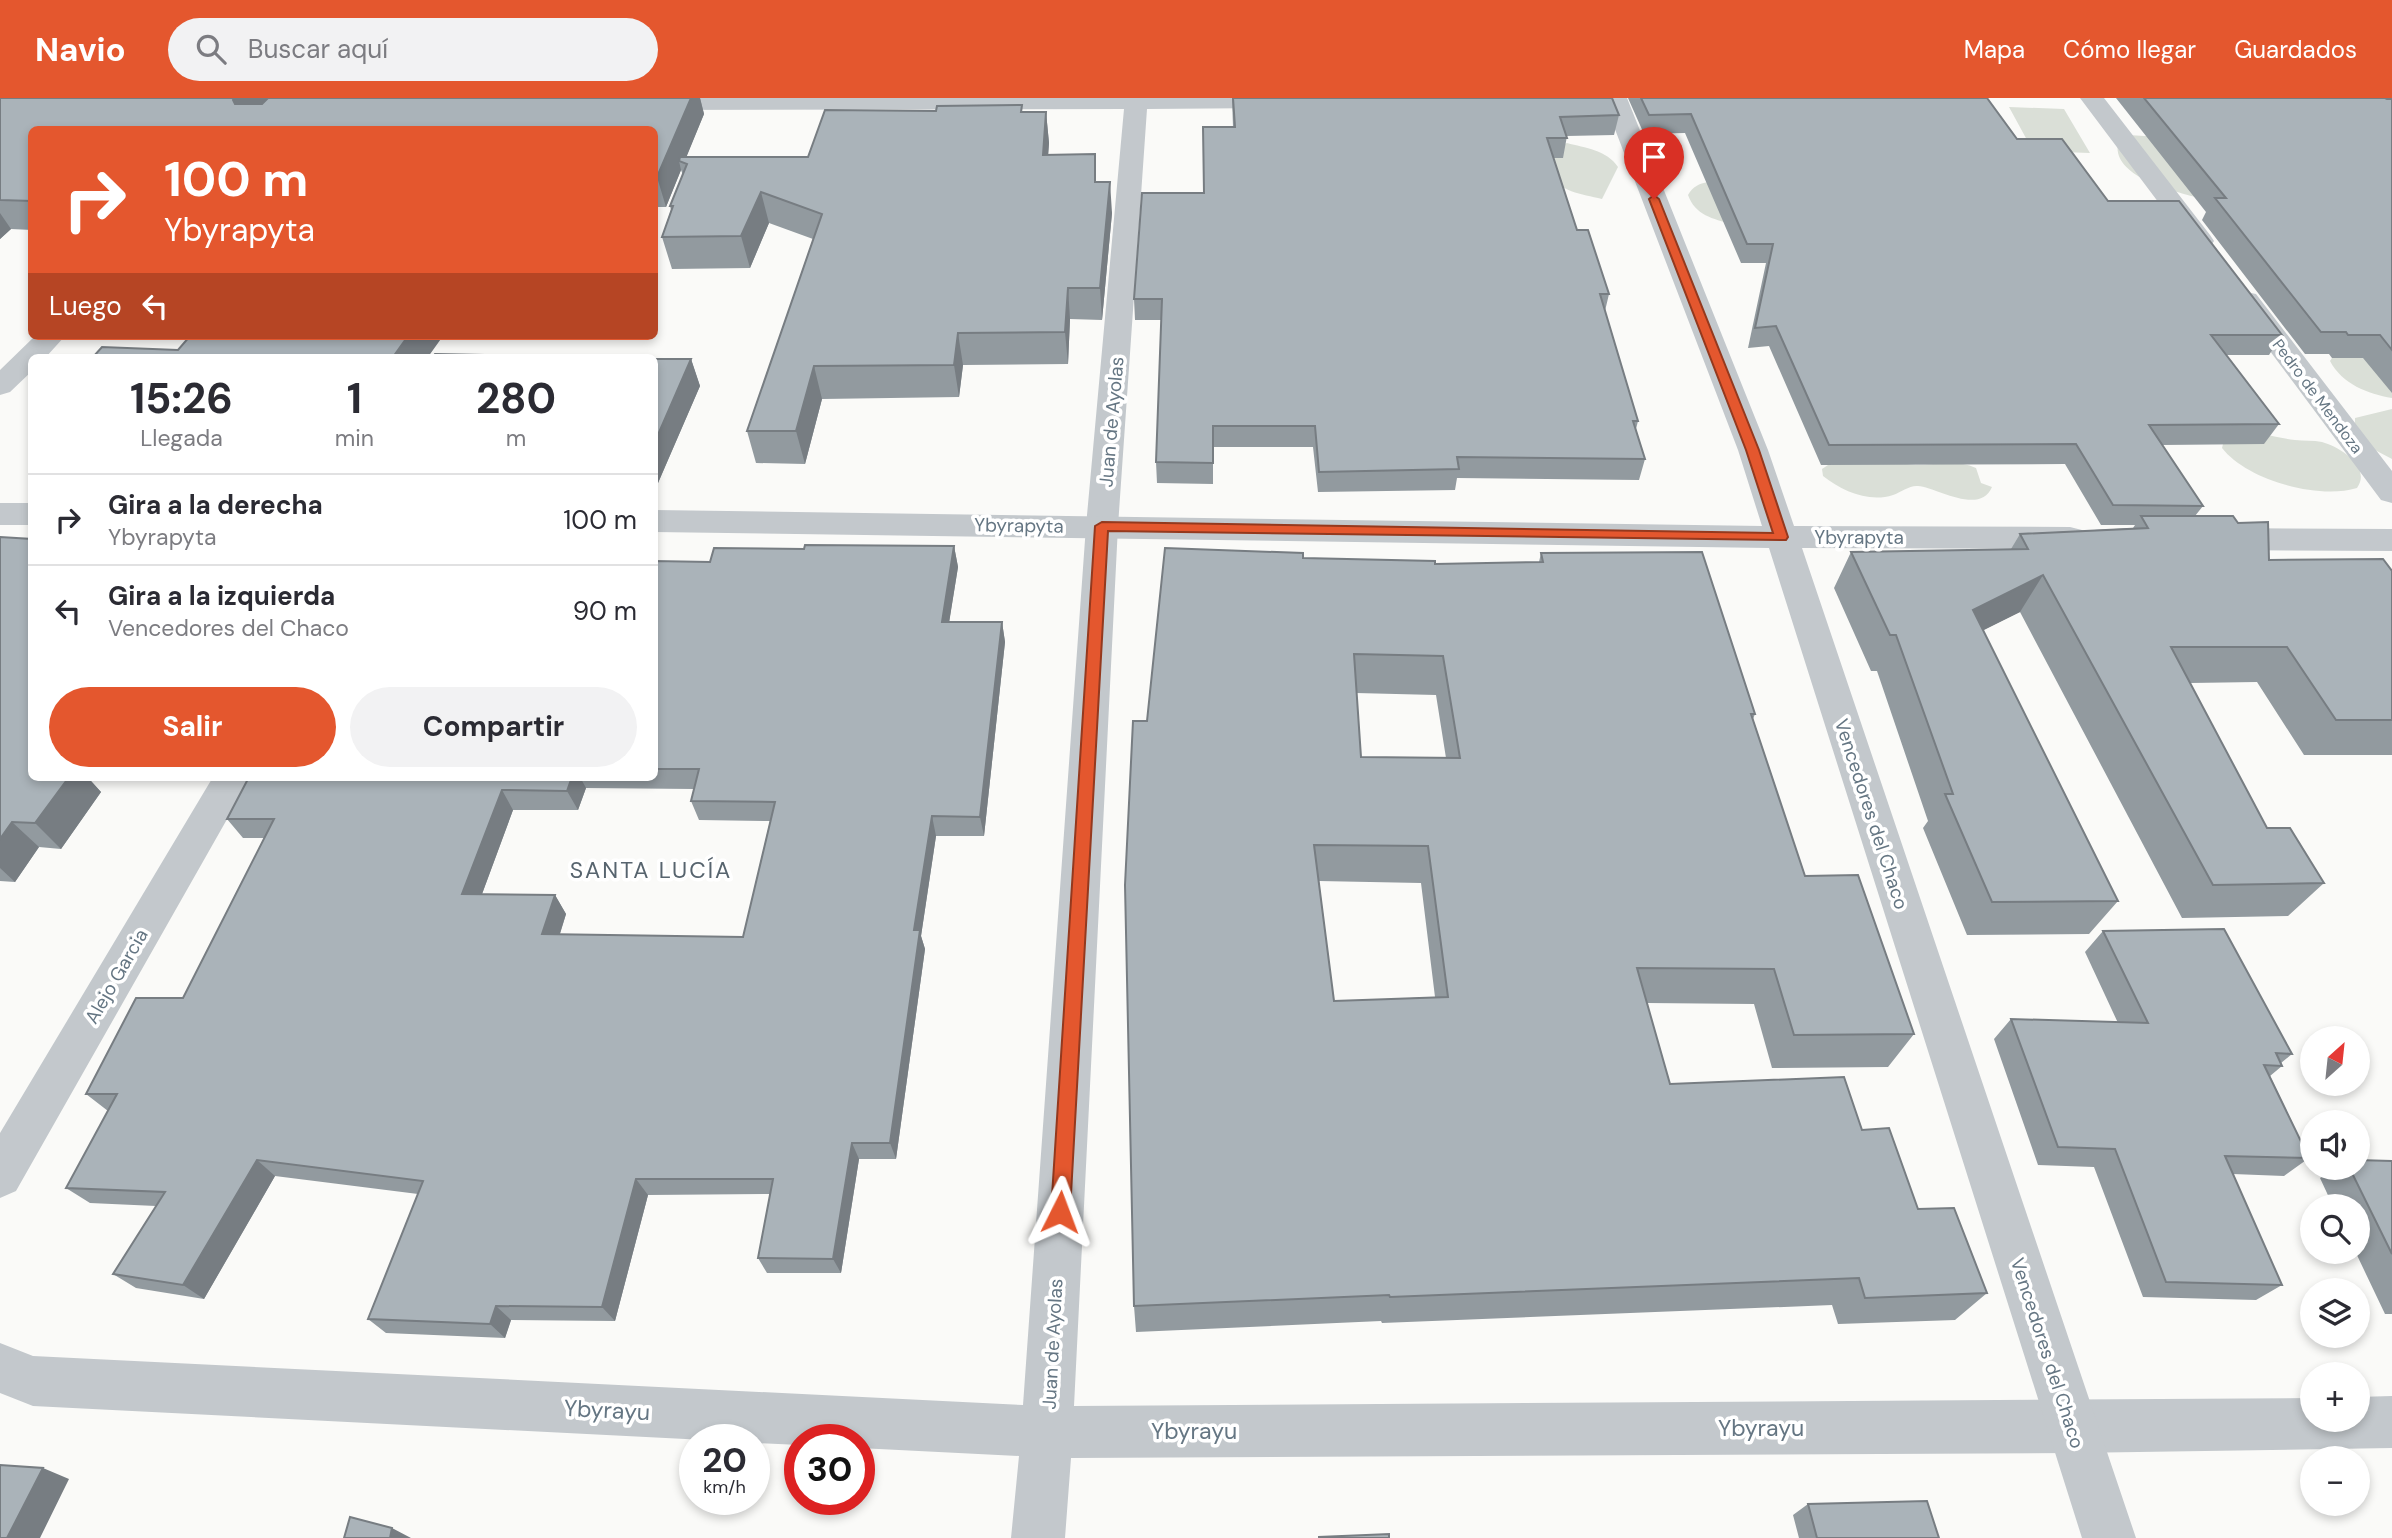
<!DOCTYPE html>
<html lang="es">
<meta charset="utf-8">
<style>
:root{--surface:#fff;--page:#f2f2f3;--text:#2b2b33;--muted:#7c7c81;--line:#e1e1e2;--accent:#e4572e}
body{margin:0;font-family:"DM Sans",sans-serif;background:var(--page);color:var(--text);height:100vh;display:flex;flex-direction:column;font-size:26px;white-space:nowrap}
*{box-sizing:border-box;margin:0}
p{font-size:23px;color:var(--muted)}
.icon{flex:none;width:38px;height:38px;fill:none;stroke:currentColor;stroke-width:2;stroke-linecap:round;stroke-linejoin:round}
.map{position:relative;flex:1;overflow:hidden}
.side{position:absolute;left:28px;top:256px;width:630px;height:427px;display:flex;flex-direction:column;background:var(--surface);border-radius:10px;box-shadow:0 4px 10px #0003}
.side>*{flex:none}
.banner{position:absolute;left:28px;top:28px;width:630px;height:214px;border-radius:10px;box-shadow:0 4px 10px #0003;background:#e4572e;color:#fff;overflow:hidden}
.needle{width:46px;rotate:27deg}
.buttons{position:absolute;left:2300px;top:928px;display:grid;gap:14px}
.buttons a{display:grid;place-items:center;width:70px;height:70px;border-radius:50%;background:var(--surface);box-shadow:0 4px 10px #0003;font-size:35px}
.speed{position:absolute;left:679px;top:1326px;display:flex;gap:14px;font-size:35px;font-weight:700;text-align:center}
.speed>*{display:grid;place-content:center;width:91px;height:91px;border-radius:50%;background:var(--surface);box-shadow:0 4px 10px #0003;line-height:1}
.speed small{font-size:18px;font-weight:400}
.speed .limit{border:10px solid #d22;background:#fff;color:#111}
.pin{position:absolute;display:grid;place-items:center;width:60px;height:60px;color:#fff;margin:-72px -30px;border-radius:50% 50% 50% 0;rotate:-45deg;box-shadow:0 0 7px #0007}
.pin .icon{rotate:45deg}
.me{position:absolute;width:77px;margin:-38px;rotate:3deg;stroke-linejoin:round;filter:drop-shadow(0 0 5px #0008)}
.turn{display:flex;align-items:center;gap:24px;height:147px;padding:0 21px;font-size:32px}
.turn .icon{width:91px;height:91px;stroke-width:2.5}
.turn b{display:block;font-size:49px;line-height:60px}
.then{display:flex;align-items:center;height:66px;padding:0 21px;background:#0003;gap:14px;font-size:26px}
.eta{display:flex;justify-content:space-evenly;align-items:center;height:119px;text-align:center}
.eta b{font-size:42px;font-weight:700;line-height:49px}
.button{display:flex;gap:14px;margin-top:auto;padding:14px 21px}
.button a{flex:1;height:80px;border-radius:42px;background:var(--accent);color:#fff;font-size:28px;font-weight:700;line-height:80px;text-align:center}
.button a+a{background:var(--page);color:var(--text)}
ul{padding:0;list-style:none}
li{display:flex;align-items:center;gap:21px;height:91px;padding:0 21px;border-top:2px solid var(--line)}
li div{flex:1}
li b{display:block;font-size:26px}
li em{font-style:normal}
header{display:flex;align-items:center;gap:42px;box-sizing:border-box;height:98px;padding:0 35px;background:var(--accent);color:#fff}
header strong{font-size:33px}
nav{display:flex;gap:38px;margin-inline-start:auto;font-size:24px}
.search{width:490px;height:63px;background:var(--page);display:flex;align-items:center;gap:18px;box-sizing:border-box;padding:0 24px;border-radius:38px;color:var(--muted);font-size:26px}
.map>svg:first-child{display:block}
.green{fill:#dadfd7}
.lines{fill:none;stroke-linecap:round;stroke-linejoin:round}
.minor{fill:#c3c8cc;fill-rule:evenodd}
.tertiary{fill:#c3c8cc;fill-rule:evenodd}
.wall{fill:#929a9f;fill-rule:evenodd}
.shaded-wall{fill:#777d82}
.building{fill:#aab3b9;stroke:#777d82;stroke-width:2;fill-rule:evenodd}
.route{fill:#e4572e;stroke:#94391e;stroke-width:2}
.labels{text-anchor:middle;stroke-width:7;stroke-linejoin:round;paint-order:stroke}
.far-street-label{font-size:16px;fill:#657683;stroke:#fff}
.street-label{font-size:19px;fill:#657683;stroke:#fff}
.quarter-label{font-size:23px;letter-spacing:2px;fill:#57646e;stroke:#fff}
.near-street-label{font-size:23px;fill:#657683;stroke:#fff}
</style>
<header>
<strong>Navio</strong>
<div class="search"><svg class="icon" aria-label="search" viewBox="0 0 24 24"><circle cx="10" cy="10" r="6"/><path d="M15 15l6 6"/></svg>Buscar aquí</div>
<nav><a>Mapa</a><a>Cómo llegar</a><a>Guardados</a></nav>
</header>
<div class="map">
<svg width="2392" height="1440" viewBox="0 0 2392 1440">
<rect width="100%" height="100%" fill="#fafaf8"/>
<path class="green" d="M2009,9L2064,11L2090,55L2033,53Z
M2128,37L2161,39L2195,99C2170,92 2107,77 2119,41Z
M1567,45C1585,50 1607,52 1618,69L1602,101C1581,96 1560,94 1547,74L1556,49Z
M1708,84L1732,126C1713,121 1695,117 1688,97C1693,88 1699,86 1708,84Z
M2392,254V300C2368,296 2342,286 2330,263L2332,260Z
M2392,311V361L2373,351L2355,332V320Z
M2240,332C2258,334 2276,340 2295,342C2304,343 2313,342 2322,344C2340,349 2372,369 2357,390C2318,402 2247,382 2222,350L2225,338Z
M1872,360C1886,361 1902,366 1916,367C1936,367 1956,361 1976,370L1981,385L1992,389C1980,418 1936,389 1918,388C1910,387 1901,394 1893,397C1869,405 1842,393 1823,378L1822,371L1828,367Z"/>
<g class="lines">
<path class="minor" d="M650,0H1293L1295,3L1291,8L1283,10L1147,11L1118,428L1074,1308L2312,1300V1321H2357V1299L2392,1298V1350L2072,1355L1071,1360L1065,1440H1011L1019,1358L859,1350V1342H800V1347L754,1345V1342H705L33,1308L0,1295V1245L33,1258L1023,1307L1086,428L1124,11L642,12L638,7L642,2Z
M2080,0H2104L2210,137L2214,143L2210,149L2201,151L2192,149Z
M2246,194L2256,196L2392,373V405L2381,402L2232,202L2236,196Z
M213,679H251L16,1093L0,1100V1035Z"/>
<path class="tertiary" d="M1603,0H1627L1768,352L1794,428L2070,429L2082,432L2086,440L2082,448L2070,451L1802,450L2136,1440H2082L1769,450L654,434V412L1762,428L1738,352Z
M35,238H65L46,259H32V273L10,294L0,297V272Z
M0,405H32V427H0Z
M2217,430L2392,431V453L2217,452L2205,449L2201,441L2205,433Z"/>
</g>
<path class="wall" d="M0,0H700L704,16L686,59H808L936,13L1022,7V14H1046L1049,45L1048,57L1097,84L1112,115L1102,222L1070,221L1068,266L963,267L959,299L822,301L805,366L756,365L747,333L813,141L769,125L750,170L672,171L662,139L671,112L670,108L683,77L681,72L666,109H654V32H32V132L11,131L0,141Z
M1232,0H1612L1619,17L1614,37L1567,38L1563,60H1553L1577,132L1609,196L1605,213L1638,323L1636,331L1645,361L1639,382L1457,380L1455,392L1318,394L1313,349H1213V386L1157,385L1156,364L1161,222H1135L1134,201L1204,95L1233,29Z
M1628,0H1987L2017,41L2108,103L2282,237L2269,257H2226L2279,326L2264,346L2162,347L2203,408L2195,418L2238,425L2269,462L2392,473V657H2304L2257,584L2190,585L2267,730L2324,785L2288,818L2182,820L2020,514L1983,532L2118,803L2089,836L1967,837L1923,730L1928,723L1877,573H1871L1834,490L1851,454L2011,451L2020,436L2133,430L2135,427H2101L2065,366L1821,367L1769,248L1748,250L1766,165H1741L1685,35L1644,36Z
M2116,0H2385L2387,1H2392V295L2363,260H2332L2329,256H2305L2202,122L2206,114Z
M654,261H691L700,288L658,385H654Z
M0,439L91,683L101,694L61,751L39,749L15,784L0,783Z
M954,448L958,469L949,524H1002L1005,544L984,738H936L921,838L925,851L896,1061H859L841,1175H767L758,1160L770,1096L648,1097L615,1223L511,1222L505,1240L386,1235L368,1221L418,1096L275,1078L204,1201L136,1190L113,1176L156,1108L90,1105L66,1090L108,1013L86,996L183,900L264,740H243L227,721L249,679H654V463L710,464L804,451ZM586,690L694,691L691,703L699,722L770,723L743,839L560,836L566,816L555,797L482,796L513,712H578Z
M1541,455L1755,616L1753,621L1805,778L1914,936L1888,969L1772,970L1754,906L1647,905L1670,986L1862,1032L1918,1111L1987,1195L1955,1222L1838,1226L1832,1207L1382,1225L1381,1223L1136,1234L1134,1208L1147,623L1303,460L1435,466L1539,464ZM1356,595L1436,597L1446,660L1361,659ZM1319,783L1421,785L1435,899L1334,903Z
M2103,833L2292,956L2281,965L2282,968L2270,978L2309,1060L2284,1078L2233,1076L2282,1187L2256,1202L2143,1199L2094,1069L2038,1067L1994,941L2011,921L2118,925L2085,854Z
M2392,1063V1216H2385L2355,1153H2357V1108H2333L2320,1080L2335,1069H2357Z
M1808,1406L1939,1440H1799L1793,1417Z"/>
<path class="shaded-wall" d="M235,0H277L248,30L233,2Z
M691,0H700L704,16L684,65L679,63L681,72L666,109L657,79Z
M1046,14L1049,45L1046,88L1043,57Z
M1110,84L1112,115L1102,222L1100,190Z
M761,94L769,125L750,170L741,138Z
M0,115L11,131L0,141Z
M1068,190L1070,221L1068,266L1065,234Z
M958,235L963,267L959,299L954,267Z
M408,238H443L428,259H393Z
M691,261L700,288L658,385L654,374V346Z
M814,268L822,301L805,366L796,333Z
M954,448L958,469L946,544L942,524Z
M2043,477L2020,514L1952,548L1973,512Z
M1002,524L1005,544L984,738L980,719Z
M69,679H94L91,683L101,694L61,751L35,725Z
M572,679H580L586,690L578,712L567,693Z
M502,692L513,712L475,815L462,796Z
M932,718L936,738L921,838L925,851L896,1061L890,1045L914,832Z
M12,724L39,749L15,784L0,770V741Z
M555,797L566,816L554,854L542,836Z
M852,1045L859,1061L841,1175L833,1161Z
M257,1062L275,1078L204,1201L183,1187Z
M636,1081L648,1097L615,1223L602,1209Z
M496,1208L511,1222L505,1240L490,1226Z
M43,1370L69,1381L40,1440H7Z
M392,1430L411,1440H390Z"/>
<path class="building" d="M0,0H235L233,2L235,6H262L268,0H691L657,79L654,80V32H32V103L0,102Z
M1233,0H1612L1619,17L1560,19L1567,40H1547L1577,132H1588L1609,196H1600L1638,323H1633L1645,361L1457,359L1459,371L1319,374L1315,328H1213V365L1156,364L1162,201H1134L1142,95H1204L1203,29H1235Z
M1641,0H1987L2017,41H2062L2108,103H2179L2282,237H2211L2279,326L2149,327L2203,408L2113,407L2076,346L1829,347L1776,228L1755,230L1773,146H1747L1691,16L1649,17Z
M2144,0H2385L2387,1H2392V252L2380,237H2348L2346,234H2321L2215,100H2226Z
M1022,7L1021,14H1046L1043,57L1095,56V84H1110L1100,190H1068L1065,234L958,235L954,267L814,268L796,333H747L822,116L761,94L741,138L662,139L673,108H670L687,66L679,63L680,59H808L825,12L936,13L937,8Z
M190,238H408L393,259H93L102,249L178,252Z
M435,256L588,259H433Z
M654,261H691L654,346Z
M2141,418H2233L2238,425L2268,424L2269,462L2383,461L2392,473V622H2336L2287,549H2171L2267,730H2290L2324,785L2213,787L2043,477L1973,512L2118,803L1992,804L1945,696H1953L1896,537H1890L1851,454L2028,451L2020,436L2148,430Z
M0,439L32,441V679H69L35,725L12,724L0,741Z
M805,447L954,448L942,524H1002L980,719L932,718L914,832H920L890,1045H852L833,1161L758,1160L773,1081H636L602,1209L496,1208L490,1226L368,1221L423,1083L257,1062L183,1187L113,1176L165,1094L66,1090L117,996H86L136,900H183L274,721H227L249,679H572L567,693L502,692L462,796L555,797L542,836L743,839L775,704L691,703L699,671H654V463L710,464L714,450L804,451Z
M1165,450L1303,455V460L1435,463V466L1543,464L1541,455L1702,454L1755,616H1751L1805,778L1858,777L1914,936L1794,937L1774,871L1637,870L1670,986L1844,979L1862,1032L1889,1030L1918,1111L1954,1110L1987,1195L1865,1200L1859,1180L1390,1199L1389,1197L1134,1208L1125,787L1133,623H1147ZM1354,556L1443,558L1460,660L1361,659ZM1314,747L1428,748L1448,899L1334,903Z
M2224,831L2292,956L2276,955L2282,968L2264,967L2309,1060L2225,1058L2282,1187L2166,1184L2115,1051L2058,1049L2011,921L2148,925L2103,833Z
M2357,1062L2392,1063V1156L2349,1069H2357Z
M0,1367L43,1370L7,1440H0Z
M1927,1403L1939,1440H1817L1808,1406Z
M350,1419L392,1430L390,1440H344Z
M1389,1436V1440H1319V1439Z"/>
<path class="route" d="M1654,97L1659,101L1759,352L1788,439L1786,442L1108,433L1070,1114L1067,1121L1060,1124L1054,1121L1051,1114L1095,428L1102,424L1773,435L1746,352L1649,101Z"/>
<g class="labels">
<g class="far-street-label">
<text transform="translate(2318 298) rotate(53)" y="6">Pedro de Mendoza</text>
</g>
<g class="street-label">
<text transform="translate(1111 324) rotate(-85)" y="7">Juan de Ayolas</text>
<text transform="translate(1019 427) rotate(1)" y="7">Ybyrapyta</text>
<text x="1859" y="446">Ybyrapyta</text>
<text transform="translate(1872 716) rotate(72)" y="7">Vencedores del Chaco</text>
<text transform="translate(116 878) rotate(-60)" y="7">Alejo Garcia</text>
<text transform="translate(1052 1246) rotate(-87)" y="7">Juan de Ayolas</text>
<text transform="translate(2048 1255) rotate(72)" y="7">Vencedores del Chaco</text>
</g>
<g class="quarter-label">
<text x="651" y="780">SANTA LUCÍA</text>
</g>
<g class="near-street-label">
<text transform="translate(607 1312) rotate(3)" y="8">Ybyrayu</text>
<text x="1761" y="1338">Ybyrayu</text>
<text x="1194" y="1341">Ybyrayu</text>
</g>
</g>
</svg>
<div class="buttons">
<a><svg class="needle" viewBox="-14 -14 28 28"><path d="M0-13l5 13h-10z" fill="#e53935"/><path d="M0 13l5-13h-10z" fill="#7c7c81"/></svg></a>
<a><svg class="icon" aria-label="sound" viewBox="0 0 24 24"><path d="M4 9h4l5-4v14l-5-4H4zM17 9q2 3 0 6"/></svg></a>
<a><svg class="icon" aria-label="search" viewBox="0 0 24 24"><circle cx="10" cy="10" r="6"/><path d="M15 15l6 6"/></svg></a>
<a><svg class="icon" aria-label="layers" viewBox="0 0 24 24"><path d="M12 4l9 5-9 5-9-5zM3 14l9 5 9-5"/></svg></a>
<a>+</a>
<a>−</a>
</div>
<div class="speed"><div>20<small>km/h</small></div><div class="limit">30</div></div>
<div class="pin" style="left:1654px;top:101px;background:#d93025"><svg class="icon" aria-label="arrive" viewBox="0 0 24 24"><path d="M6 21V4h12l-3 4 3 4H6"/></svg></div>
<svg class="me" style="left:1060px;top:1114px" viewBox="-20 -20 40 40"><path d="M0-17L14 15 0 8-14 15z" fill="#e4572e" stroke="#fff" stroke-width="4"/></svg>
<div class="banner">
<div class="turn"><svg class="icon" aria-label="right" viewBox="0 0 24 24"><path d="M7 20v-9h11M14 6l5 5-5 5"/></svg><div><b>100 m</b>Ybyrapyta</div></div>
<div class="then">Luego<svg class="icon" aria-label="left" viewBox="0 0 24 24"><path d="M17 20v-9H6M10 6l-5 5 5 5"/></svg></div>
</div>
<section class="side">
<div class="eta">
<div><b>15:26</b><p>Llegada</p></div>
<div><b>1</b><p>min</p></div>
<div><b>280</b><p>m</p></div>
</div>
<ul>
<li><svg class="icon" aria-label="right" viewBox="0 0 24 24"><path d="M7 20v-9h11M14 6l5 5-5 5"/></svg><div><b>Gira a la derecha</b><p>Ybyrapyta</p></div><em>100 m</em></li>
<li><svg class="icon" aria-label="left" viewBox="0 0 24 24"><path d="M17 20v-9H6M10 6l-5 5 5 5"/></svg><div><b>Gira a la izquierda</b><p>Vencedores del Chaco</p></div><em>90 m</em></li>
</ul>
<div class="button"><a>Salir</a><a>Compartir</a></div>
</section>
</div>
